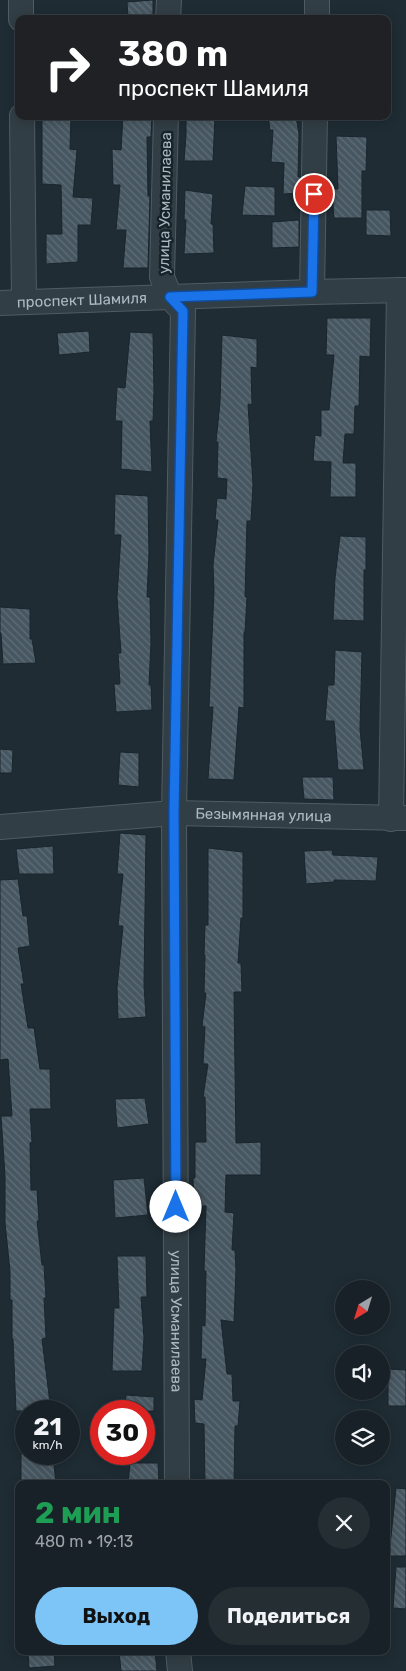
<!DOCTYPE html>
<html lang="ru">
<meta charset="utf-8">
<style>
:root{--surface:#172127;--page:#242e33;--text:#f1f3f6;--muted:#9ea3a7;--line:#363e44;--accent:#7dc4f7}
body{margin:0;font-family:Rubik,sans-serif;background:var(--page);color:var(--text);height:100vh;display:flex;flex-direction:column;font-size:19px;white-space:nowrap}
*{box-sizing:border-box;margin:0}
p{font-size:16px;color:var(--muted)}
.icon{flex:none;width:28px;height:28px;fill:none;stroke:currentColor;stroke-width:2;stroke-linecap:round;stroke-linejoin:round}
.map{position:relative;flex:1;overflow:hidden}
.sheet{position:absolute;left:15px;top:1480px;width:375px;height:175px;display:flex;flex-direction:column;background:var(--surface);border-radius:10px;box-shadow:0 2px 12px #0003,0 0 0 1px var(--line)}
.sheet>*{flex:none}
.top-card{position:absolute;left:15px;top:15px;width:376px;height:105px;border-radius:10px;box-shadow:0 2px 12px #0003,0 0 0 1px var(--line);background:#202124;color:#fff;overflow:hidden}
.needle{width:32px;rotate:218deg}
.controls{position:absolute;left:335px;top:1280px;display:grid;gap:10px}
.controls a{display:grid;place-items:center;width:55px;height:55px;border-radius:50%;background:var(--surface);box-shadow:0 2px 12px #0003,0 0 0 1px var(--line);font-size:25px}
.speed{position:absolute;left:15px;top:1400px;display:flex;gap:10px;font-size:25px;font-weight:700;text-align:center}
.speed>*{display:grid;place-content:center;width:65px;height:65px;border-radius:50%;background:var(--surface);box-shadow:0 2px 12px #0003,0 0 0 1px var(--line);line-height:1}
.speed small{font-size:12px;font-weight:400}
.speed .limit{border:8px solid #d22;background:#fff;color:#111}
.pin{position:absolute;display:grid;place-items:center;width:42px;height:42px;color:#fff;margin:-21px;border:2px solid #fff;border-radius:50%;box-shadow:0 1px 5px #0007}
.me{position:absolute;width:55px;margin:-28px;rotate:0deg;stroke-linejoin:round;filter:drop-shadow(0 0 4px #0008)}
.turn{display:flex;align-items:center;gap:18px;height:105px;padding:0 20px;font-size:22px}
.turn .icon{width:65px;height:65px;stroke-width:2.5}
.turn b{display:block;font-size:35px;line-height:42px}
.round{display:grid;place-items:center;flex:none;width:52px;height:52px;border-radius:26px;background:var(--page)}
.headline{display:flex;align-items:center;justify-content:space-between;height:85px;padding:0 20px}
h1{font-size:30px;font-weight:700;line-height:38px;color:#1e9e55}
.button{display:flex;gap:10px;margin-top:auto;padding:10px 20px}
.button a{flex:1;height:58px;border-radius:30px;background:var(--accent);color:#111;font-size:20px;font-weight:700;line-height:58px;text-align:center}
.button a+a{background:var(--page);color:var(--text)}
.map>svg:first-child{display:block}
.building{fill:url(#building-back-hatch);stroke:#1a252c}
.lines{fill:none;stroke-linecap:round;stroke-linejoin:round}
.minor-casing{stroke:#4f5c64;stroke-width:26}
.minor{stroke:#323e45;stroke-width:24}
.route-casing{stroke:#114b97;stroke-width:12}
.route{stroke:#1a73e8;stroke-width:9}
.labels{text-anchor:middle;stroke-width:5;stroke-linejoin:round;paint-order:stroke}
.street-label{font-size:15px;fill:#abb9c3;stroke:#182329}
</style>
<div class="map">
<svg width="406" height="1671" viewBox="0 0 406 1671">
<defs>
<pattern id="building-back-hatch" width="6" height="6" patternUnits="userSpaceOnUse" patternTransform="scale(1.25)"><rect width="6" height="6" fill="#475761"/><path d="M-1 5l2 2M0 0l6 6M5-1l2 2" fill="none" stroke="#5f6d76"/></pattern>
</defs>
<rect width="100%" height="100%" fill="#1f2c34"/>
<path class="building" d="M153,0V19H128L127,2Z
M42,116H71L70,149L77,150L73,197L93,198L91,225H78V262L46,264V234H62L61,185L42,184Z
M123,116H152L151,137H147L148,196H150L148,268H123L126,230H116L120,185H113L112,149L121,150Z
M186,116H215L213,161H184L186,135Z
M268,116H296L299,134L298,177L300,176V193L283,194L284,163L271,162L273,130H270Z
M336,136L367,137L366,171H362V218H334L332,189H338Z
M245,186L275,187V216L242,215Z
M185,190L213,194L211,224H213L214,253L184,254L186,220H184Z
M366,210H390L391,236L366,235Z
M299,220V247L272,248V222Z
M327,318H371L370,357L360,356L359,406H355L354,434H345L343,463H356V497H330L331,462L313,461L315,435L321,436V410H329L334,355H326Z
M89,331L90,352L59,355L57,333Z
M130,332L153,333L154,392L153,421H150L152,472L121,469L122,421H115L117,387L125,388Z
M222,335L257,339V368L251,367L252,405L248,404L253,485L251,521H247L245,597H247L245,632H244V708L239,707L234,780L208,779L213,707H209L214,591L213,565L218,520H215L217,498L226,499L227,479L217,478L218,442H216L220,402Z
M115,494L148,496L149,553L147,597H150L151,643L149,685H151L152,710L116,712L114,684H120L118,653H121L117,597L121,535H114Z
M340,536L366,537V570H364V621L333,620L335,578Z
M0,607L30,609V639H32L36,663L3,664L1,633H0Z
M335,650L362,652L360,729L364,770H338L334,721H325L328,685H334Z
M0,749L13,750L12,773H0Z
M120,752L139,753V787L118,785Z
M302,777H333L334,800L304,799Z
M120,833L146,835L144,985L146,1017L118,1019L117,988L123,926H118L123,874H117Z
M53,846L54,874H19L16,849Z
M208,848L243,852V918H241L238,963H241L242,992H234L236,1143L261,1142V1175H226L225,1212L234,1213L232,1250H235L236,1270L234,1322L221,1320L227,1374H232L233,1401H240L238,1426H235L234,1484H205L204,1424L195,1423L194,1399L202,1400L206,1359H201L202,1325L205,1326L206,1271H204L206,1206H194L193,1178H195V1142H206L205,1097H203L208,1064H203L205,1027L202,1026L206,993H204L205,955H204L205,925H208Z
M332,850L333,855L378,857L376,881L334,880V882L306,884L304,851Z
M18,879L23,916H27L30,946L18,948L24,984H21L28,1028H34L40,1069H50L51,1109H30L32,1142L30,1143L31,1190H37L39,1221H37L42,1265H44L46,1298H44L46,1338L42,1339L51,1411H16L13,1339H12V1300H10V1271L5,1223V1176L1,1116H12L8,1059L0,1060V880Z
M145,1098L149,1124L117,1128L115,1099Z
M144,1178L148,1215L115,1218L113,1180Z
M117,1256H146L147,1297H141L144,1338L142,1371H112L114,1308H119Z
M388,1369L406,1370V1406H388Z
M126,1395L154,1397V1411H124Z
M21,1454H53L56,1484H21Z
M130,1463H158L159,1484H128Z
M396,1488L406,1489V1556H389Z
M396,1567H406V1609L393,1608Z
M28,1651H54L55,1666L29,1668Z
M119,1651H155L157,1671H121Z"/>
<g class="lines">
<defs>
<g id="minor">
<path d="M21,0V19"/>
<path d="M168,19L169,0"/>
<path d="M317,19V0"/>
<path d="M22,116L24,302"/>
<path id="s1" d="M166,116L162,277L170,297L183,311L174,813L177,1484"/>
<path d="M312,292L315,116"/>
<path id="s2" d="M0,303L312,292L406,290"/>
<path d="M391,819L399,290"/>
<path id="s3" d="M0,827L174,813L405,818"/>
<path d="M178,1651L180,1671"/>
</g>
</defs>
<use href="#minor" class="minor-casing"/>
<use href="#minor" class="minor"/>
</g>
<g class="lines">
<defs>
<path id="route" d="M176,1207L174,813L183,311L170,297L312,292L314,194"/>
</defs>
<use href="#route" class="route-casing"/>
<use href="#route" class="route"/>
</g>
<g class="labels">
<g class="street-label">
<text transform="translate(165 203) rotate(-89)" y="5">улица Усманилаева</text>
<text dy="5" stroke="none"><textPath href="#s2" startOffset="82">проспект Шамиля</textPath></text>
<text dy="5" stroke="none"><textPath href="#s3" startOffset="264">Безымянная улица</textPath></text>
<text dy="5" stroke="none"><textPath href="#s1" startOffset="1212">улица Усманилаева</textPath></text>
</g>
</g>
</svg>
<div class="controls">
<a><svg class="needle" viewBox="-14 -14 28 28"><path d="M0-13l5 13h-10z" fill="#e53935"/><path d="M0 13l5-13h-10z" fill="#9ea3a7"/></svg></a>
<a><svg class="icon" aria-label="sound" viewBox="0 0 24 24"><path d="M4 9h4l5-4v14l-5-4H4zM17 9q2 3 0 6"/></svg></a>
<a><svg class="icon" aria-label="layers" viewBox="0 0 24 24"><path d="M12 4l9 5-9 5-9-5zM3 14l9 5 9-5"/></svg></a>
</div>
<div class="speed"><div>21<small>km/h</small></div><div class="limit">30</div></div>
<div class="pin" style="left:314px;top:194px;background:#d93025"><svg class="icon" aria-label="arrive" viewBox="0 0 24 24"><path d="M6 21V4h12l-3 4 3 4H6"/></svg></div>
<svg class="me" style="left:176px;top:1207px" viewBox="-20 -20 40 40"><circle r="19" fill="#fff"/><path d="M0-13L10 11 0 6-10 11z" fill="#1a73e8"/></svg>
<div class="top-card">
<div class="turn"><svg class="icon" aria-label="right" viewBox="0 0 24 24"><path d="M7 20v-9h11M14 6l5 5-5 5"/></svg><div><b>380 m</b>проспект Шамиля</div></div>
</div>
<section class="sheet">
<div class="headline"><div><h1>2 мин</h1><p>480 m · 19:13</p></div><a class="round"><svg class="icon" aria-label="close" viewBox="0 0 24 24"><path d="M6 6l12 12M18 6L6 18"/></svg></a></div>
<div class="button"><a>Выход</a><a>Поделиться</a></div>
</section>
</div>
